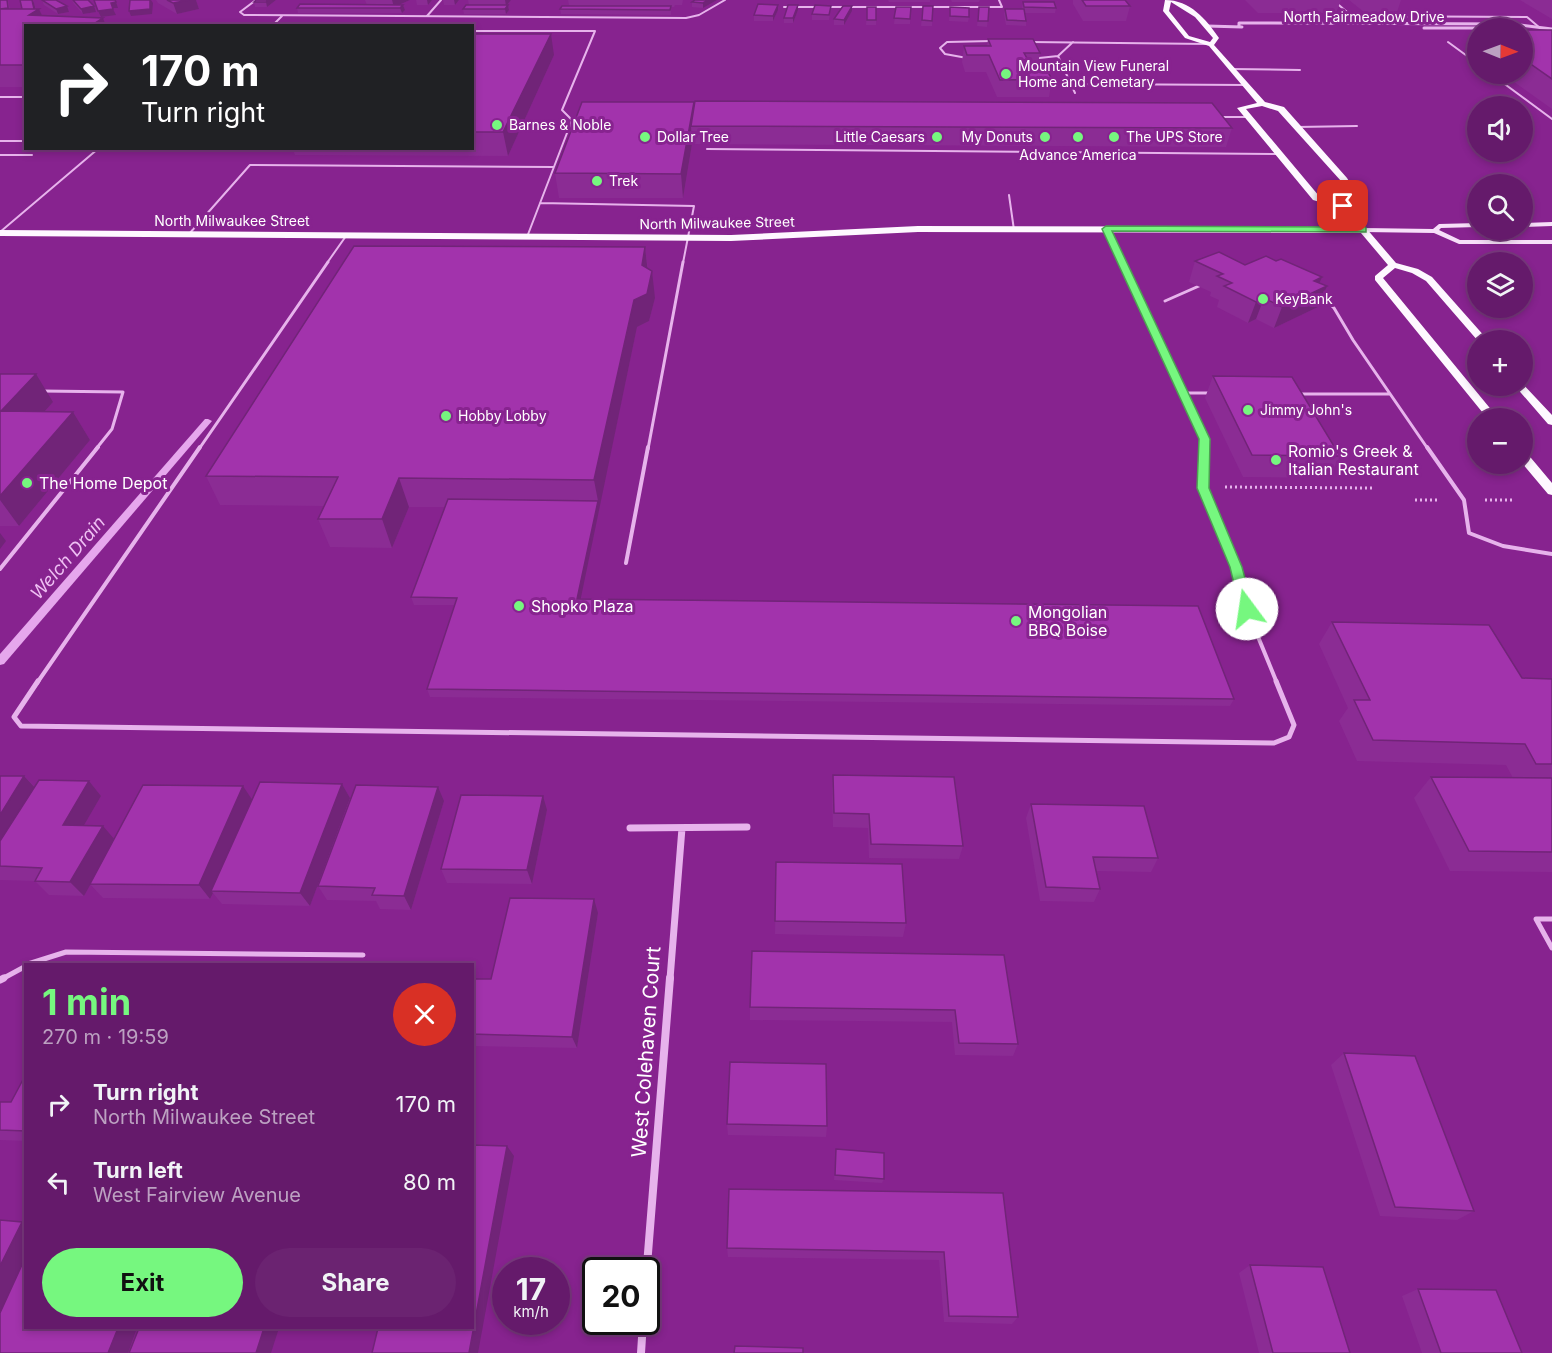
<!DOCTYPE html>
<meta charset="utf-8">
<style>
:root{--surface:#651a6b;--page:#6b2371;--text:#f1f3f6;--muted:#bca1c1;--line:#79387e;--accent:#76f77f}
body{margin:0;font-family:Inter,sans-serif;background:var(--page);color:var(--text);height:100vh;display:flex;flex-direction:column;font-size:22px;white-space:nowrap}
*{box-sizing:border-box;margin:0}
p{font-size:20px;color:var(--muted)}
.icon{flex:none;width:33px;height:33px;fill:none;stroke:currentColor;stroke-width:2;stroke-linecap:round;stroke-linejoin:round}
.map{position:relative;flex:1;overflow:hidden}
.drawer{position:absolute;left:24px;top:963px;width:450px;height:366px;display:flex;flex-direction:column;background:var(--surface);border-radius:0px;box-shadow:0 3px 9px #0003,0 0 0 2px var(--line)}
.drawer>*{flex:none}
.hud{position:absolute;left:24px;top:24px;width:450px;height:126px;border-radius:0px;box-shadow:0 3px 9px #0003,0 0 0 2px var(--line);background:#202124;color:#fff;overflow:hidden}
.needle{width:39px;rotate:91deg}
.tools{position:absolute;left:1467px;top:18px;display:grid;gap:12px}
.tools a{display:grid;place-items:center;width:66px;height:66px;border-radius:50%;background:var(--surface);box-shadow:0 3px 9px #0003,0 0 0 2px var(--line);font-size:30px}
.speed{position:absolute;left:492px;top:1257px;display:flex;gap:12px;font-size:30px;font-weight:700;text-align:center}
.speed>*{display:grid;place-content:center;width:78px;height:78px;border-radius:50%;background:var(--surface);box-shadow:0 3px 9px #0003,0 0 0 2px var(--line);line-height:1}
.speed small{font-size:15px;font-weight:400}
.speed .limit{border:3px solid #111;border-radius:9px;background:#fff;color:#111}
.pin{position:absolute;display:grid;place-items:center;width:51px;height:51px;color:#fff;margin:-26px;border-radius:12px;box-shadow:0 3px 9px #0006}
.me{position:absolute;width:66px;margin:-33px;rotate:346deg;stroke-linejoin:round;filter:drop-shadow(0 0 4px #0008)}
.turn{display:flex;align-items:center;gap:21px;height:126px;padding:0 18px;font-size:27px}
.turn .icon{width:78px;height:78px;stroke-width:2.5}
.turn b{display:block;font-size:42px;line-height:51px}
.round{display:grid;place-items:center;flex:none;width:63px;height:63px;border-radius:32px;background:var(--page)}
.overview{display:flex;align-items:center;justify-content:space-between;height:102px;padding:0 18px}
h1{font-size:36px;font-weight:700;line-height:45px;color:var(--accent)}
.primary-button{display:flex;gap:12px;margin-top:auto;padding:12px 18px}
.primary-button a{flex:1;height:69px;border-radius:36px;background:var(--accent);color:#111;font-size:24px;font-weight:700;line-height:69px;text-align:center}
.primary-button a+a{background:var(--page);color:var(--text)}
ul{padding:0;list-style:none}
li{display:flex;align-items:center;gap:18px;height:78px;padding:0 18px}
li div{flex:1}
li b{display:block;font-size:22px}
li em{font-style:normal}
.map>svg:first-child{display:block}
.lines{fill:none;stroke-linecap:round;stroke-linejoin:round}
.stream{fill:#e6a7ed;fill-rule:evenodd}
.path{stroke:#e7b3ec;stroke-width:3;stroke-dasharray:2 3;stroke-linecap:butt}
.lane-far4{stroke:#e7b3ec;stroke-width:2}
.lane-far3{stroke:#e7b3ec;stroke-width:3}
.lane-far2{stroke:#e7b3ec;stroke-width:4}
.lane-far1{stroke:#e7b3ec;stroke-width:5}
.lane{stroke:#e7b3ec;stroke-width:7}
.street-far2{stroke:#e7b3ec;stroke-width:3}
.street-far1{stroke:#e7b3ec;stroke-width:7}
.street{stroke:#e7b3ec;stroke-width:8}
.secondary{fill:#f7dff9;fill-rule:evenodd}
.primary{fill:#fef8ff;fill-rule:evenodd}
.wall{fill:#8b2c94}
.shaded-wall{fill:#712478}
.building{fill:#a233ac;stroke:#712478;stroke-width:1.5}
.route{fill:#76f77f;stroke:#4da153;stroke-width:1.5}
.poi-dot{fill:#76f77f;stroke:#87238f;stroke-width:2}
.labels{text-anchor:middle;stroke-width:6;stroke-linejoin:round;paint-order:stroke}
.far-street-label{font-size:14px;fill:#fff;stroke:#87238f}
.far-poi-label{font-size:14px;fill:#fff;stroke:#87238f;text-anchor:start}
.poi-label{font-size:16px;fill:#fff;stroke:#87238f;text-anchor:start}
.water-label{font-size:18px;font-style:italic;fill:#eebff3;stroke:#87238f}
.near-street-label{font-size:20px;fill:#fff;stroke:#87238f}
</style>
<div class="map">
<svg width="1552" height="1353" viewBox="0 0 1552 1353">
<rect width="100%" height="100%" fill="#87238f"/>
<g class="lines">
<path class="stream" d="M205,419H208L212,421L4,664L0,665V654Z"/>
<path class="path" d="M1225,487L1373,488
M1415,500H1438
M1485,500H1514"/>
<path class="lane-far4" d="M256,0L240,12L244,15L686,18L699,15L725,0
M1333,0L1361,24
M784,7H1002L999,0
M427,16L441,0
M1352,16L1527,17L1540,28
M272,26L282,16
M472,31H595L562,110L572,120
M1030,42L1208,44
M1448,42L1478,64
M1058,56L1075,93
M967,58L945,54L940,48L947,42L992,41
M1039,58L1058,56L1073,42
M1232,69L1300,70
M1491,74L1552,119
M1073,84L1246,85
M0,97H26
M1219,117H1249
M1297,127L1357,126
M0,141H26
M707,149L1278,154
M0,155H32
M1009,195L1014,230
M540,203L694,206L683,263
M1106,229L1122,263
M0,232L99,148
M189,234L250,165L554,167
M527,237L572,120L581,117
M327,263L346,236"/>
<path class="lane-far3" d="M1121,262L1205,439V449
M1319,293L1334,308L1353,340L1428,449
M1165,301L1199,286
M42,391L123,392L112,429L96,449
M1184,393H1211
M1297,394H1390
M199,449L328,262
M648,449L683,262"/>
<path class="lane-far2" d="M1205,447L1203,487L1236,567L1247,610L1277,683
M1427,447L1464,500L1469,533L1503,546L1552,554
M626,563L648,447
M0,569L98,447
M37,683L200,447"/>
<path class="lane-far1" d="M38,681L14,717L21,726L1274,743L1289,737L1294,725L1276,681
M1552,919H1536L1552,948
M28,964L66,952L363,955
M2,979L26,966"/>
<path class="lane" d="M0,980L4,978"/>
<path class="street-far2" d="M1207,26L1242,27
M1239,26V23L1513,24L1552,29
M1424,28H1489"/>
<path class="street-far1" d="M630,828L747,827
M670,979L682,828"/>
<path class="street" d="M646,1278L670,978
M641,1353L643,1322"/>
<path class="secondary" d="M1552,222V226L1522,227V223Z
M1478,223V227L1441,228L1439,230L1460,240H1552V244H1459L1434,233L1363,232L1359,230L1363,228L1433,229L1439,224Z"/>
<path class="primary" d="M1165,0C1190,0 1206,19 1219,38L1214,45L1265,102L1284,107L1347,178L1361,201L1348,207L1396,263L1418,269L1432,277L1486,338L1487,340L1478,341L1426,281L1412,273L1395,268L1383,278L1498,418H1487L1375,280V276L1388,265L1361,233L918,232L731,241L0,236V230L731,235L918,226L1356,227L1340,208L1313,200L1237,108L1257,103L1209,46L1185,38L1163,11ZM1171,2L1195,17L1213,38L1210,42L1189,36L1169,11ZM1262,106L1278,111L1341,181L1352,200L1343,203L1319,196L1246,109Z
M1522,383L1552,415V425L1548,424L1515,386H1522Z
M1522,452H1526L1552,483V495L1548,494L1522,463Z"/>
</g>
<path class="wall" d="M0,0H8L10,9H22L34,3L36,9H39L42,16L26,26V87H0Z
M42,0L69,12L58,14L44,5Z
M72,0L96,12L83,14L74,4Z
M156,0H196L199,9L177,14L158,3Z
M256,0H276L267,7H255L254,2Z
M365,0H410L398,5H403L405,10L402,13H298L297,8L367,5Z
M416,0H432L428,5H417Z
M443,0H459L455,5H444Z
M468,0H511L506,5H508L509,10L506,14H464L463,9L469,5Z
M568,0H683L682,5H675L674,7H671V15L561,14L560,9L575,6L569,5Z
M695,0H717L703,8L692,7V2Z
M888,0H930V2H889Z
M951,0H980L979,2H952Z
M1073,0H1125L1130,6L1126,21H1083L1073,4Z
M1245,0H1341L1336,13H1258Z
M1349,0H1401L1397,12H1364Z
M1520,0H1552V19Z
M1023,2L1056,8L1055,13H1025L1026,21V26L1006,25L1004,14L1005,9H1022Z
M798,5V10L793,23H784V18Z
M831,6L829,20H812V14Z
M923,6H933L932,26H921Z
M867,7H876V25H866Z
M896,7H911L910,24H894Z
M950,7L969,17L968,22L949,21Z
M979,7H989L987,27L977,26Z
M778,10L773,21H754V15Z
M852,11L844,25H834V19Z
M1522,30H1552V109L1503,74H1522Z
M472,34L554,55L508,156L295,155L292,148H472Z
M1478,36V55L1471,50Z
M988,39L1040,53L1037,69L1052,79L1049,97H997L986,72H965L962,62L964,46H987Z
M694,107L1232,128L1226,147L692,144L683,198H559L555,173Z
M645,247L648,269L655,298L649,321L637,327L580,599L1234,699L1230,706L430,697L427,689L454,605H414L411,597L445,507H409L392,548L330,547L318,519L324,506L220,505L206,476Z
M1195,261L1245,265L1320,283L1318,307L1274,328L1256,319L1248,323L1217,307L1219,300L1210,296L1211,292L1189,282Z
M0,374L53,402L45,411L73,412L90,440L19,526H0Z
M1213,376L1340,456L1329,478L1243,477L1205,398Z
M1332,622L1522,678L1552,679V872L1450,871L1414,798L1431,777L1513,778L1506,765L1357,761L1339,721L1348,708L1319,644Z
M833,775L963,846L959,859L869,858L868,828L833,827L832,790Z
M0,776H24L35,787L89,781L101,796L84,825L114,839L252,800L342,784L350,798L310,906L222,904L213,893L210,899L103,898L90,884L84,896L49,895L35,881L0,880Z
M444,801L411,910L380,909L376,901L327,900L318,886Z
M1031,804L1158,858L1151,872L1096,871L1100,889L1094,902L1040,901L1026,818Z
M547,810L532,884L447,883L441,869Z
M776,862L906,923L903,937L775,934Z
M598,913L577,1048L472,1046V979H491Z
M1004,955L1018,1044L1013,1056L955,1055L952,1022L750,1020V1007Z
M1344,1053L1474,1211L1457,1220L1380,1216L1331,1065Z
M26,1074V1141L0,1140V1102H11Z
M727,1124L827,1126L826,1137L728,1135Z
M836,1149L884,1179L882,1183L834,1180Z
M1003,1193L1018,1317L1012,1324L944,1322L939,1260L728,1257L727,1248Z
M1250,1265L1350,1353H1259L1239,1273Z
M1418,1289L1522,1353H1422L1402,1296Z"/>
<path class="shaded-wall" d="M32,0L34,3L36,11L39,9L47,26L25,16Z
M151,0L153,3L152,14L131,16L129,11Z
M189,0H196L199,9L177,14L173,3Z
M268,0H276L267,7L266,2Z
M392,0H410L394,7Z
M427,0H432L428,5Z
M454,0H459L455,5Z
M505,0H511L506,6Z
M708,0H717L703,8V3Z
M116,2L118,8H113L111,3Z
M403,5L405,10L402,13L400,8Z
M508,5L509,10L506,14L505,9Z
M778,5V10L773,21V16Z
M798,5V10L793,23V18Z
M67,6L69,12L58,14L56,9Z
M94,6L96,12L83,14L81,9Z
M852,6V11L844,25V20Z
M113,9L116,15L101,17L98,11Z
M103,18L106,26H92Z
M551,34L554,55L508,156L503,132Z
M694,102L695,126H691L692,144L683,198L681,174Z
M645,247L648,273L642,265Z
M652,271L655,298L649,321L637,327L579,607L577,599L598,501L594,480L634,300Z
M1322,277L1316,291L1327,286L1318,307L1274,328L1282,307L1314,281Z
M1264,298L1256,319L1248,323L1256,302Z
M36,374L53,402L20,439L1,411Z
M73,412L90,440L19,526L0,500V496Z
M399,478L409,507L392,548L382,519Z
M0,533L6,541L0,549Z
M24,776L38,791L0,853V815Z
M89,781L101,796L76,839L63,825Z
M342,784L350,798L310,906L300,893Z
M243,786L253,801L211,891L213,893L210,899L199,885Z
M438,787L444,801L411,910L404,896Z
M543,796L547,810L532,884L527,870Z
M103,826L115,840L84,896L70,882Z
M594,899L598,913L577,1048L572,1037Z
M507,1146L514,1156L478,1353H469Z
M22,1222L26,1223V1261L0,1314V1266Z
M118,1328H137L128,1353H108Z
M264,1328H279L271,1353H256Z"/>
<path class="building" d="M0,0H7L8,8L0,9Z
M20,0H32L34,9H22Z
M42,0H56L67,6L56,9Z
M73,0H88L94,6L81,9Z
M94,0H115L116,2L111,3L113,9L98,11Z
M130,0H150V9L129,11Z
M167,0H189L173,3Z
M256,0H268L266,2H254Z
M695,0H708L703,3L692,2Z
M1082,0H1125L1130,6H1086Z
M1023,2H1054L1056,8L1024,7Z
M300,4L403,5L400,8H297Z
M758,4L778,5L773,16L754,15Z
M466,5H508L505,9H463Z
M788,5H798L793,18H784Z
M815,5L831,6L829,15L812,14Z
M562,6H671L670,10L560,9Z
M843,6H852L844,20L834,19Z
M923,6H933L932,21L922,20Z
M867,7H876V20H867Z
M896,7H911L910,19L894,18Z
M950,7L969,8V17L950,16Z
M979,7H989L988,21H978Z
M0,9H39L29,15L103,18L92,25L98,26H26V65H0Z
M1005,9H1024L1026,21L1007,20Z
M1522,30H1552V79L1522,58Z
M472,34H551L503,132H472Z
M988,39H1033L1040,53H1024L1028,60H1021L1025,69H1046L1052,79L1000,80L989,55H967L964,46H991Z
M695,101L1212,103L1232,128L691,126Z
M582,102H694L681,174L555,173Z
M354,246L645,247L642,265L652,271L647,294L634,300L594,480L399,478L382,519H318L338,477L206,476Z
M1219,252L1245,265L1266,256L1276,261L1281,259L1322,277L1314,281L1327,286L1282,307L1264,298L1256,302L1224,286L1232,283L1217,276L1223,274L1195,261Z
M0,374H36L1,411L73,412L0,496Z
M1213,376L1292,377L1340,456L1252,455Z
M448,499L598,501L577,599L1198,606L1234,699L427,689L457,598L411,597Z
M1332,622L1489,625L1522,678L1552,679V764H1536L1525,744L1373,740L1354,700H1370Z
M833,775L954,777L963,846L871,844L869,814L834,813Z
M0,776H24L0,815Z
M1431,777L1552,778V852L1469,851Z
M39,780L89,781L63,825L103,826L70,882L35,881L42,868L0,866V841Z
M260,782L342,784L300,893L211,891Z
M143,785L243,786L199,885L90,884Z
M356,785L438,787L404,896L372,895L375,888L318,886Z
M461,795L543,796L527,870L441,869Z
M1031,804L1144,806L1158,858L1093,857L1100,889L1046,887Z
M776,862L902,864L906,923L775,921Z
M510,898L594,899L572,1037L472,1034V979H491Z
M752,951L1004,955L1018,1044L959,1043L955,1010L750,1007Z
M1344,1053L1415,1056L1474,1211L1395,1207Z
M730,1062L826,1064L827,1126L727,1124Z
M26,1074V1131L0,1130V1102H11Z
M472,1145L507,1146L469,1353H372L378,1328H472Z
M836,1149L884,1153V1179L835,1175Z
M729,1189L1003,1193L1018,1317L949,1316L944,1252L727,1248Z
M0,1220L22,1222L0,1266Z
M26,1256V1328H118L108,1353H0V1313Z
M1250,1265L1323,1267L1350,1353H1273Z
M1418,1289L1496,1290L1522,1353H1441Z
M139,1328H264L256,1353H129Z
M735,1346L803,1348V1353H734Z"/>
<path class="route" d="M1343,204L1366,228V232L1112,231L1210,439L1209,488L1242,567L1253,609L1247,614L1240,609L1230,567L1197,488L1199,439L1102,229L1106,226L1357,227L1339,206Z"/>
<g class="poi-dot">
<circle cx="1006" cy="74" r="6"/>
<circle cx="497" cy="125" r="6"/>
<circle cx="645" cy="137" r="6"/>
<circle cx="937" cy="137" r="6"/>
<circle cx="1045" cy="137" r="6"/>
<circle cx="1078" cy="137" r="6"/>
<circle cx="1114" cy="137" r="6"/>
<circle cx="597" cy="181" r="6"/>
<circle cx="1263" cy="299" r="6"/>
<circle cx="1248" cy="410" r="6"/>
<circle cx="446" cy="416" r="6"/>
<circle cx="1276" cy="460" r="6"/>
<circle cx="27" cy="483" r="6"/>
<circle cx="519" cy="606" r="6"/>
<circle cx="1016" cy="621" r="6"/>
</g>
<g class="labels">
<g class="far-street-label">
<text x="1364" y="22">North Fairmeadow Drive</text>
<text x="232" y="226">North Milwaukee Street</text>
<text transform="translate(717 223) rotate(-1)" y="5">North Milwaukee Street</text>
</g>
<g class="far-poi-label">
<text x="1018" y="71">Mountain View Funeral<tspan x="1018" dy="16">Home and Cemetary</tspan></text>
<text x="509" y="130">Barnes &amp; Noble</text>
<text x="657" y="142">Dollar Tree</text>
<text x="925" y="142" text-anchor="end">Little Caesars</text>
<text x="1033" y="142" text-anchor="end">My Donuts</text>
<text x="1126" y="142">The UPS Store</text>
<text x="1078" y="160" text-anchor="middle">Advance America</text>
<text x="609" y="186">Trek</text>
<text x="1275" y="304">KeyBank</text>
<text x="1260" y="415">Jimmy John's</text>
<text x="458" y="421">Hobby Lobby</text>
</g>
<g class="poi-label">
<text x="1288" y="457">Romio's Greek &amp;<tspan x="1288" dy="18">Italian Restaurant</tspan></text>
<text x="39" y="489">The Home Depot</text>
<text x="531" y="612">Shopko Plaza</text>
<text x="1028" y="618">Mongolian<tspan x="1028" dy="18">BBQ Boise</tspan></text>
</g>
<g class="water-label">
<text transform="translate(68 558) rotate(-49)" y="6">Welch Drain</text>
</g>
<g class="near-street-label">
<text transform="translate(646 1052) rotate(-86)" y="7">West Colehaven Court</text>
</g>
</g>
</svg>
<div class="tools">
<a><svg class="needle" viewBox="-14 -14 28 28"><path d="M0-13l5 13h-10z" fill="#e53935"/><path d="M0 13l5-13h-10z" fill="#bca1c1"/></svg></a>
<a><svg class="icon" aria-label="sound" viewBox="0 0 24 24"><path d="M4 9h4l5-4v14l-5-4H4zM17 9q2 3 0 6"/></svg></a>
<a><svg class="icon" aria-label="search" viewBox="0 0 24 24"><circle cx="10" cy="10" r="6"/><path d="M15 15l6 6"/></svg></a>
<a><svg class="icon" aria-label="layers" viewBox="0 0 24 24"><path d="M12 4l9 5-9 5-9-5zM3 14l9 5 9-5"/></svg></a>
<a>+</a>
<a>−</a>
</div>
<div class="speed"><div>17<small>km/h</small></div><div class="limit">20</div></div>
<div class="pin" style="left:1343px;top:206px;background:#d93025"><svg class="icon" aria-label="arrive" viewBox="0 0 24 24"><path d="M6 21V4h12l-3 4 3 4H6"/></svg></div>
<svg class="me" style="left:1247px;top:609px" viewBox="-20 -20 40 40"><circle r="19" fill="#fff"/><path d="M0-13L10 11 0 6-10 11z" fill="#76f77f"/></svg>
<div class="hud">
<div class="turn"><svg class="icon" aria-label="right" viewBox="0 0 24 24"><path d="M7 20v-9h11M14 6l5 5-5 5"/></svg><div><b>170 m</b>Turn right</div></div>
</div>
<section class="drawer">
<div class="overview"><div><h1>1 min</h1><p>270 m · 19:59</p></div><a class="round" style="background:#d93025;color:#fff"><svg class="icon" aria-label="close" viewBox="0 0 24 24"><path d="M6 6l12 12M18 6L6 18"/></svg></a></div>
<ul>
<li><svg class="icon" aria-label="right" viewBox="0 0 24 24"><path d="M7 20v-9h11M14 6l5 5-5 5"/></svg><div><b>Turn right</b><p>North Milwaukee Street</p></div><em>170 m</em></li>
<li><svg class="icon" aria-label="left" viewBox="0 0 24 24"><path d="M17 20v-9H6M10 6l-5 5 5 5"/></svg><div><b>Turn left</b><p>West Fairview Avenue</p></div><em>80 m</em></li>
</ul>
<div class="primary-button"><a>Exit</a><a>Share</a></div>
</section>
</div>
